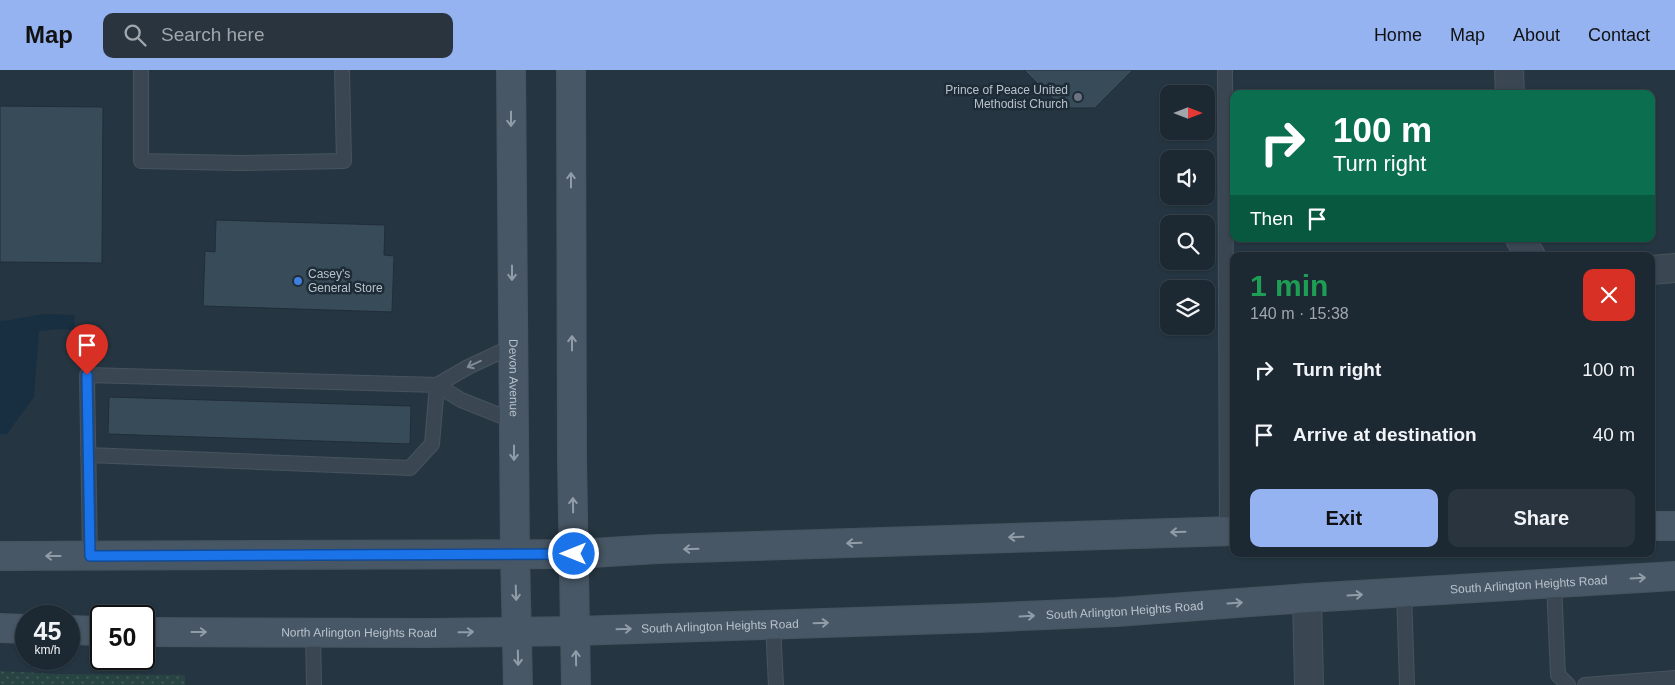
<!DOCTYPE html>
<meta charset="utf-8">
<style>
:root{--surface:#1c2832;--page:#29343e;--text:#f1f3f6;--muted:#a0a6ac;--line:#3a444d;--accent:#95b2f1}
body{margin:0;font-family:Arial,sans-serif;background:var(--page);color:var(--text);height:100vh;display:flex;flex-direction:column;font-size:19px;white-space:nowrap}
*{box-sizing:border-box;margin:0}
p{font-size:16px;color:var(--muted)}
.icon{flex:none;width:28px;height:28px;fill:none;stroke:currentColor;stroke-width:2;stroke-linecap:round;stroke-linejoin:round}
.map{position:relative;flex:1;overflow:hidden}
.drawer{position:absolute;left:1230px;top:182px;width:425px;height:305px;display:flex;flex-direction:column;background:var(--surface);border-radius:10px;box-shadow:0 1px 4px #0004,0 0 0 1px var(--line)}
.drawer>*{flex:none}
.top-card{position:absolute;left:1230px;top:20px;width:425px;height:152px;border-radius:10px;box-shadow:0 1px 4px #0004,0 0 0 1px var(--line);background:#0b6e4f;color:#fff;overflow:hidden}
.needle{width:32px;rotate:90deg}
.tools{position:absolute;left:1160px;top:15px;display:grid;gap:10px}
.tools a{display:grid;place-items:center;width:55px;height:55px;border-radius:10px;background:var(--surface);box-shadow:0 1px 4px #0004,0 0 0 1px var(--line);font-size:25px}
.speed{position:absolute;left:15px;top:535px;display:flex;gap:10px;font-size:25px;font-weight:700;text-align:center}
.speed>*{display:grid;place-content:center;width:65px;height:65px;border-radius:50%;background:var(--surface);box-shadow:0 1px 4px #0004,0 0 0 1px var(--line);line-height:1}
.speed small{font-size:12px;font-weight:400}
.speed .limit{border:2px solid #111;border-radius:8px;background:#fff;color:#111}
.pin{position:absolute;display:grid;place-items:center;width:42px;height:42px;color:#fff;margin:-51px -21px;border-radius:50% 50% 50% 0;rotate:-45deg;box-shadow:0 0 5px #0007}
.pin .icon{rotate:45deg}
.me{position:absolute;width:55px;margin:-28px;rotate:270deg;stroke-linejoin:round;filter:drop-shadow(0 0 4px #0008)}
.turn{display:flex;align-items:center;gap:18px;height:105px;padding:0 20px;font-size:22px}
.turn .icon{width:65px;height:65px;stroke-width:2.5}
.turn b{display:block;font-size:35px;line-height:42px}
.then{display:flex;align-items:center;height:48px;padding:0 20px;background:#0003;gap:10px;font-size:19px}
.round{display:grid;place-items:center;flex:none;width:52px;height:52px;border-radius:10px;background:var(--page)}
.overview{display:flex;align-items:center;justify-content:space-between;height:85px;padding:0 20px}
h1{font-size:30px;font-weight:700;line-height:38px;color:#1e9e55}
.primary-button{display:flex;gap:10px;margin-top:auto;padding:10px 20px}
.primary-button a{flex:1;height:58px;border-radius:10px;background:var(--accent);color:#111;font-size:20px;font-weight:700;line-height:58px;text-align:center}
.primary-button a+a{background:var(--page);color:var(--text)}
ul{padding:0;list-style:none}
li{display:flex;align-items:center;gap:15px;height:65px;padding:0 20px}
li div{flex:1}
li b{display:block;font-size:19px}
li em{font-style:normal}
header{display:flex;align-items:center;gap:30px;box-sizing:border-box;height:70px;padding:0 25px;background:var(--accent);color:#111}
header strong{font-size:24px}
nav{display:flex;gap:28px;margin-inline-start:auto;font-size:18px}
.search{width:350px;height:45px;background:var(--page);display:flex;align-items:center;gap:12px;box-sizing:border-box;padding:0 18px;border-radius:10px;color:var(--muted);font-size:19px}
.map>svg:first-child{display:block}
.park{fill:url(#park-dots)}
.water{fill:#182f41}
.building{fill:#374b58;stroke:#212e39}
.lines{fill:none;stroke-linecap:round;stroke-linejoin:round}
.lane-casing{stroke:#47535e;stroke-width:16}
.street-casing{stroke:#47535e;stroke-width:30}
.secondary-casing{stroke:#47535e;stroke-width:30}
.lane{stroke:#3a4752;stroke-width:14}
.street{stroke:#3a4752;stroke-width:28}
.secondary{stroke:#485765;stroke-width:28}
.oneway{stroke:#909da8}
.oneway2{stroke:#7f8b95}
.route-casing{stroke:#114b97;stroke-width:12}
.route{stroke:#1a73e8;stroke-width:9}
.worship-dot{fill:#6b7280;stroke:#1e2c37;stroke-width:2}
.shop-dot{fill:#3f7fe0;stroke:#1e2c37;stroke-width:2}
.labels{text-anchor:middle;stroke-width:5;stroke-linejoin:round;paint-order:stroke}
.poi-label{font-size:12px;fill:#b7c2cc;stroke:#1e2c37;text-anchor:end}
.street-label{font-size:12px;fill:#b7c2cc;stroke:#1e2c37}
</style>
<header>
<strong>Map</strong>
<div class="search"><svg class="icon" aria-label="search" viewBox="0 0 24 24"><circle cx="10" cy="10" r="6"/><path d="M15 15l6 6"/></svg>Search here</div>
<nav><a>Home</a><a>Map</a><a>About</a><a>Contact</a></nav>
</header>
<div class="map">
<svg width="1675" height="615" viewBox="0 0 1675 615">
<defs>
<pattern id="park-dots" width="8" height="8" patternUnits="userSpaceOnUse" patternTransform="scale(1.25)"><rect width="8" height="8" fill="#274342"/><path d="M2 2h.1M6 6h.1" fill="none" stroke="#445c5c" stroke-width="1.8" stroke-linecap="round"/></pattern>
</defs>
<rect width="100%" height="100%" fill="#253642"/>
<path class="park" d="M0,601L58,604L185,605V615H0Z"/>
<path class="water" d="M47,244L75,245L74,260L59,259L39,261L34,327L7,364H0V251C16,250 31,245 47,244Z"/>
<path class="building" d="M1024,0H1133L1095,38H1062Z
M0,36L103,37L102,193L0,192Z
M216,150L385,155L384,185L394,186L392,242L203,236L205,181L215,182Z
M109,327L411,336L410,374L108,364Z"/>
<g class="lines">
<defs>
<path id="lane" d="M141,0V91L240,93L344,91L342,0
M1225,0L1227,461
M437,315L468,297L513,276
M88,385L410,398L432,374L437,315
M90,486L87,305L437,315L461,330L514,351
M1554,513L1558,605L1568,615
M1404,522L1407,615
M773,555L776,615
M313,562L314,615
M1585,615L1675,608"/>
<path id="street" d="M1509,0L1510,24
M1520,169L1531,186
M1651,200L1675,198
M1307,528L1309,615"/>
<g id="secondary">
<path id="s1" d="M511,0L515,484L518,615"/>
<path d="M571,0L572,389L576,615"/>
<path d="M1651,456H1675"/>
<path d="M0,486L575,484L658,479L1234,461"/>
<path d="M0,558L26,559"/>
<path d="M69,560L101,561"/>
<path id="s2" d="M144,562L430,563L575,561L978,548L1117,542L1307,528L1675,506"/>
</g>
</defs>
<use href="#lane" class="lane-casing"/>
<use href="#street" class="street-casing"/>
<use href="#secondary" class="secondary-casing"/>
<use href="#lane" class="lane"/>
<use href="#street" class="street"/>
<use href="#secondary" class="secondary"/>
</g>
<defs><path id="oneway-shaft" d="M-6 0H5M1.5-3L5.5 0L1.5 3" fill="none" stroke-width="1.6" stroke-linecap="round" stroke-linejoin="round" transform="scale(1.25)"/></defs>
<g class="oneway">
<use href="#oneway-shaft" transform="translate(511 49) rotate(90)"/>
<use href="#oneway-shaft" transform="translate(571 110) rotate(-90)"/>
<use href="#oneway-shaft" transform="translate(512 203) rotate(90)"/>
<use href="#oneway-shaft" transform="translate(572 273) rotate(-90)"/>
<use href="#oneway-shaft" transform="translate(514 383) rotate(90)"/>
<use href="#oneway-shaft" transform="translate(573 435) rotate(-91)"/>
<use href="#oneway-shaft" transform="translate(1178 462) rotate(178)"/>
<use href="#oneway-shaft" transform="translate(1016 467) rotate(178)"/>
<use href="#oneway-shaft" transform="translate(854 473) rotate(178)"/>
<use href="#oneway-shaft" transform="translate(691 479) rotate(178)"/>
<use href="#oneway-shaft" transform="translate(53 486) rotate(180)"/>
<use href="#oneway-shaft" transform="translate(1638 508) rotate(-3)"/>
<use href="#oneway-shaft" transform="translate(516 523) rotate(88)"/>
<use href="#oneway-shaft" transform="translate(1355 525) rotate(-3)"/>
<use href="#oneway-shaft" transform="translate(1235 533) rotate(-4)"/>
<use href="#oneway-shaft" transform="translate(1027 546) rotate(-3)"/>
<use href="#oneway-shaft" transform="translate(821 553) rotate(-2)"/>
<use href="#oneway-shaft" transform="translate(624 559) rotate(-2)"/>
<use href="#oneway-shaft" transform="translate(199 562)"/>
<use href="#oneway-shaft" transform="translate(466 562) rotate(-1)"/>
<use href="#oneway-shaft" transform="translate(518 588) rotate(89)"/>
<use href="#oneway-shaft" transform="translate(576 588) rotate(-91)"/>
</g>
<use class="oneway2" href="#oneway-shaft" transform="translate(474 294) rotate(155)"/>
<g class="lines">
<defs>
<path id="route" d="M87,305L90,486L574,484"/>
</defs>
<use href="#route" class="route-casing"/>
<use href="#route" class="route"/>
</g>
<circle class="worship-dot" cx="1078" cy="27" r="5"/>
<circle class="shop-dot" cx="298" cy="211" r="5"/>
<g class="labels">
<g class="poi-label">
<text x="1068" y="24">Prince of Peace United<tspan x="1068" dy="14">Methodist Church</tspan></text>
<text x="308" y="208" text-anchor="start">Casey's<tspan x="308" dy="14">General Store</tspan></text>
</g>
<g class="street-label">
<text dy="4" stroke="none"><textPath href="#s1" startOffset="308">Devon Avenue</textPath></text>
<text dy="4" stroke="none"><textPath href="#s2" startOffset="1386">South Arlington Heights Road</textPath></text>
<text dy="4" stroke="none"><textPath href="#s2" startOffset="981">South Arlington Heights Road</textPath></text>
<text dy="4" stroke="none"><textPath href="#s2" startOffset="576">South Arlington Heights Road</textPath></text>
<text dy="4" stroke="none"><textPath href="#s2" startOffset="215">North Arlington Heights Road</textPath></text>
</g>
</g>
</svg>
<div class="tools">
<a><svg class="needle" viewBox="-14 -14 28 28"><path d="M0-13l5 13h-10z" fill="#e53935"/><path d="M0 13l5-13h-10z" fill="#a0a6ac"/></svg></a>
<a><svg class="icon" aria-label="sound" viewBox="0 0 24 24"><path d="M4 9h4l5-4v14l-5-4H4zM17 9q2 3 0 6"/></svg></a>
<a><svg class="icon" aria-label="search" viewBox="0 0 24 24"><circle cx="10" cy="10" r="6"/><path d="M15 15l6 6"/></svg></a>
<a><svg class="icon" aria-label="layers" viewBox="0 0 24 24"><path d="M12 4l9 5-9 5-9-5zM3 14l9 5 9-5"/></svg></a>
</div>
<div class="speed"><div>45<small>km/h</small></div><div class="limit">50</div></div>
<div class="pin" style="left:87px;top:305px;background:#d93025"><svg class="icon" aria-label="arrive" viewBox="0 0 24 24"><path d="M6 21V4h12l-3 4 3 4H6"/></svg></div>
<svg class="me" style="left:574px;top:484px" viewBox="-20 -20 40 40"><circle r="17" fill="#1a73e8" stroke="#fff" stroke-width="3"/><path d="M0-11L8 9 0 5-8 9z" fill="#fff"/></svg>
<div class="top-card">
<div class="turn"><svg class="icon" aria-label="right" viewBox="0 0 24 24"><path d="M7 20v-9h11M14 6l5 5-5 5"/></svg><div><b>100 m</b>Turn right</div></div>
<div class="then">Then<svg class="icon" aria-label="arrive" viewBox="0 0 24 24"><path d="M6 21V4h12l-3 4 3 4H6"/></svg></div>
</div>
<section class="drawer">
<div class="overview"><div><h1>1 min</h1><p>140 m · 15:38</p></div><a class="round" style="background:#d93025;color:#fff"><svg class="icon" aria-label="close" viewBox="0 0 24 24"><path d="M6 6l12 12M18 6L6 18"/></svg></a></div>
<ul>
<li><svg class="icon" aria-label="right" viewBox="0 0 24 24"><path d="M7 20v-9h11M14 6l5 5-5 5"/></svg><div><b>Turn right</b></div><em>100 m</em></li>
<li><svg class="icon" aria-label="arrive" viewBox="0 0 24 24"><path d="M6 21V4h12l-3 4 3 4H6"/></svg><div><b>Arrive at destination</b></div><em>40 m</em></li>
</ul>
<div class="primary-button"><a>Exit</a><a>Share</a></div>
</section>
</div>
